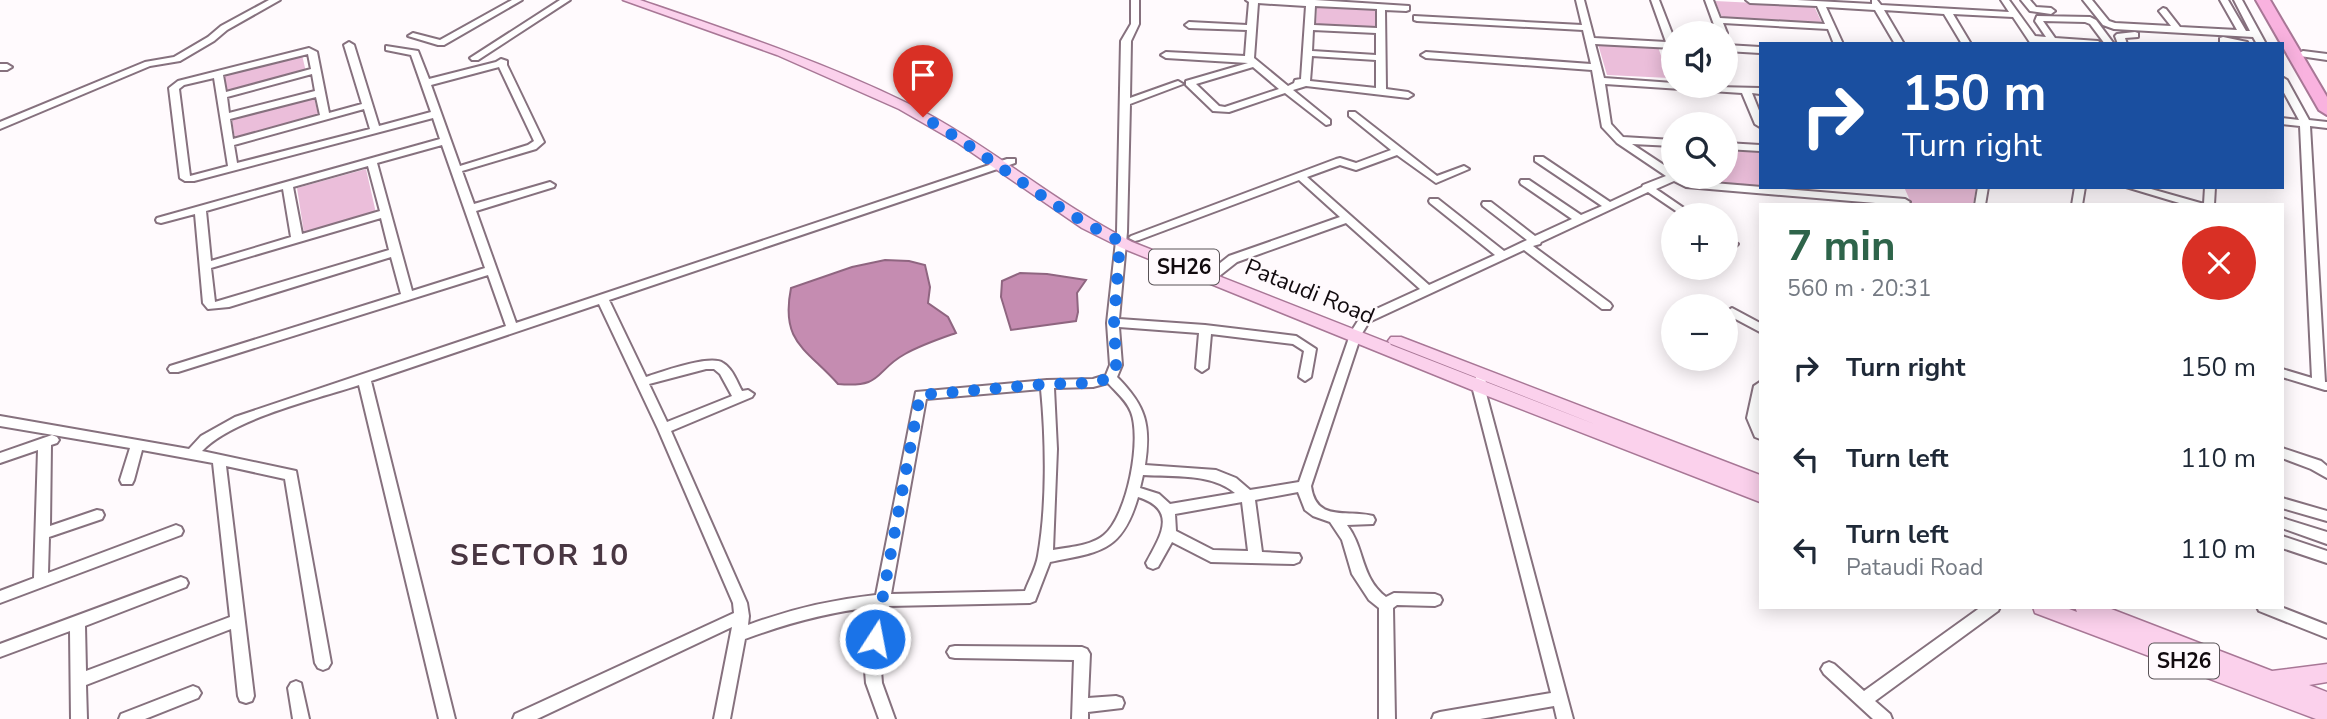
<!DOCTYPE html>
<meta charset="utf-8">
<style>
:root{--surface:#fff;--page:#f2f2f3;--text:#1f2937;--muted:#747a83;--accent:#2e644a}
body{margin:0;font-family:"Nunito Sans",sans-serif;background:var(--page);color:var(--text);height:100vh;display:flex;flex-direction:column;font-size:26px;white-space:nowrap}
*{box-sizing:border-box;margin:0}
p{font-size:23px;color:var(--muted)}
.icon{flex:none;width:38px;height:38px;fill:none;stroke:currentColor;stroke-width:2;stroke-linecap:round;stroke-linejoin:round}
.map{position:relative;flex:1;overflow:hidden}
.panel{position:absolute;left:1759px;top:203px;width:525px;height:406px;display:flex;flex-direction:column;background:var(--surface);border-radius:0px;box-shadow:0 4px 18px #0003}
.panel>*{flex:none}
.banner{position:absolute;left:1759px;top:42px;width:525px;height:147px;border-radius:0px;box-shadow:0 4px 18px #0003;background:#1a4fa0;color:#fff;overflow:hidden}
.fabs{position:absolute;left:1661px;top:21px;display:grid;gap:14px}
.fabs a{display:grid;place-items:center;width:77px;height:77px;border-radius:50%;background:var(--surface);box-shadow:0 4px 18px #0003;font-size:35px}
.pin{position:absolute;display:grid;place-items:center;width:60px;height:60px;color:#fff;margin:-72px -30px;border-radius:50% 50% 50% 0;rotate:-45deg;box-shadow:0 0 7px #0007}
.pin .icon{rotate:45deg}
.me{position:absolute;width:77px;margin:-38px;rotate:11deg;stroke-linejoin:round;filter:drop-shadow(0 0 5px #0008)}
.turn{display:flex;align-items:center;gap:24px;height:147px;padding:0 28px;font-size:32px}
.turn .icon{width:91px;height:91px;stroke-width:2.5}
.turn b{display:block;font-size:49px;line-height:60px}
.round{display:grid;place-items:center;flex:none;width:74px;height:74px;border-radius:37px;background:var(--page)}
.headline{display:flex;align-items:center;justify-content:space-between;height:119px;padding:0 28px}
h1{font-size:42px;font-weight:700;line-height:52px;color:var(--accent)}
ul{padding:0;list-style:none}
li{display:flex;align-items:center;gap:21px;height:91px;padding:0 28px}
li div{flex:1}
li b{display:block;font-size:26px}
li em{font-style:normal}
.map>svg:first-child{display:block}
.green{fill:#ebbeda}
.water{fill:#c58cb1;stroke:#8f6580;stroke-width:2}
.lines{fill:none;stroke-linecap:round;stroke-linejoin:round}
.minor-casing{stroke:#86717e;stroke-width:4}
.major-casing{stroke:#a87796;stroke-width:3}
.highway-casing{stroke:#a87796;stroke-width:4}
.minor{fill:#fff;fill-rule:evenodd}
.major{fill:#fbd1ec;fill-rule:evenodd}
.highway{fill:#f9b2df;fill-rule:evenodd}
.route{stroke:#1a73e8;stroke-width:12;stroke-dasharray:0 21.6}
.labels{text-anchor:middle;stroke-width:5;stroke-linejoin:round;paint-order:stroke}
.shield{fill:#fffafd;stroke:#585256;stroke-width:2}
.shield-label{font-size:21px;font-weight:bold;fill:#110a0e}
.street-label{font-size:23px;fill:#110a0e;stroke:#fffafd}
.district-label{font-size:30px;font-weight:bold;letter-spacing:2px;fill:#493642;stroke:#fffafd}
</style>
<div class="map">
<svg width="2327" height="719" viewBox="0 0 2327 719">
<rect width="100%" height="100%" fill="#fffafd"/>
<path class="green" d="M1715,1L1814,6L1822,23L1722,17Z
M1317,7L1376,10V28L1316,24Z
M1598,44L1658,47L1669,78L1607,75Z
M302,55L306,72L225,92L223,74Z
M314,98L319,117L235,139L232,120Z
M1726,151L1760,152V186L1689,182L1682,177H1726Z
M366,169L376,213L304,233L297,188Z
M1904,187H1976L1973,205H1912Z"/>
<path class="water" d="M885,260L909,261L925,265L930,287L928,303L948,317L956,333C939,339 921,345 905,354C874,371 884,388 838,384C807,349 780,343 791,288L852,267Z
M1020,273L1047,274L1086,280L1077,293L1078,312L1076,321L1011,330L1001,297L1002,281Z"/>
<g class="lines">
<defs>
<path id="minor" d="M269,0H280L227,30L214,41L180,61L150,66L0,129V122L145,62L174,57L208,37L221,26Z
M512,0H522L444,45H438L408,36L413,33L440,40Z
M560,0H570L478,60H472L470,58Z
M1131,0H1139V24L1131,41L1130,98L1175,82L1178,81L1183,84L1130,104L1127,232L1119,319L1205,325L1296,336L1316,349L1311,377L1305,381L1299,377L1304,351L1293,344L1211,334L1208,368L1202,372L1196,368L1199,333L1119,327L1122,365L1117,377C1146,406 1151,425 1145,465L1216,470L1236,478L1250,490L1299,482L1351,332L1361,316L1420,289L1346,223L1237,262L1213,281H1205L1203,278L1205,275L1229,256L1340,217L1299,180L1139,240L1135,241L1129,238L1131,236L1336,159L1340,158L1356,163L1391,150L1349,116V112H1355L1437,176L1464,166L1469,169L1436,183L1397,155L1356,170L1340,165L1307,177L1429,285L1495,255L1430,203L1429,201L1430,199H1438L1504,251L1527,240L1483,206L1482,204L1483,202H1491L1535,236L1572,219L1521,184L1520,182L1521,180H1529L1581,215L1602,206L1535,161V157H1543L1610,202L1642,187L1643,185L1666,176L1617,143L1602,127L1592,70L1426,58L1421,55L1426,52L1591,64L1583,30L1417,21L1414,20V16L1582,25L1576,0H1584L1594,38L1666,42L1651,0H1659L1673,36V48L1595,44L1604,78L1673,83V86L1760,88V94L1752,93L1760,113V127L1755,124L1742,93L1605,84L1611,124L1623,137L1673,140V146L1632,144L1673,171V177H1682L1689,181L1905,199L1910,202L1907,205H1899L1686,187L1674,181L1656,189L1694,215H1682L1648,192L1541,242L1540,244L1533,246L1610,303L1612,306L1610,309H1602L1524,250L1369,322L1361,335L1311,486C1316,523 1347,509 1373,516L1375,520L1373,524L1347,525C1365,548 1360,577 1386,597L1394,593L1435,594L1440,596L1442,600L1440,604L1435,606L1397,605L1393,608L1395,719H1379V608L1369,600L1352,574L1342,540L1330,522L1313,516L1305,510L1298,492L1255,500L1262,552L1299,554L1301,558L1299,562L1294,564L1211,562L1172,542L1158,567L1153,569L1148,567L1146,563C1160,537 1179,510 1138,497C1122,552 1100,552 1050,562L1035,601L1030,603L889,606L880,658L882,683L895,719H879L866,683L864,658L874,607C829,612 788,623 745,639L730,719H714L732,627L537,719H513L515,714L734,613L733,603L658,429L599,304L371,381L455,719H439L359,385C316,399 232,419 202,451L296,471L331,663L328,668L323,670L318,668L315,663L285,479L226,466L254,696L252,701L246,703L240,701L238,696L231,629L86,685L87,719H71L70,631L0,657V644L181,577L186,579L188,583L186,587L85,626L86,671L230,617L213,463L142,450L134,480L132,484H122L120,480L130,448L0,426V416L189,449L201,436L235,417L506,326L488,275L178,372H170L168,369L170,366L401,294L391,257L229,307L208,309L203,303L195,214L161,223L157,222L156,220L157,218L440,139L433,118L194,181H185L180,178L169,88L178,81L309,48L317,52L329,113L362,104L344,45L349,42L354,45L379,126L431,112L411,55L386,50V46L418,51L429,79L496,62L501,59L507,61V65L544,142L536,149L462,171L474,204L550,182L555,185L554,187L476,211L516,323L1007,159H1015V163L609,300L646,377C661,372 711,354 723,363C733,369 737,382 742,391L748,390L754,394L752,397L671,431L747,603L749,616L748,625C791,609 831,600 876,595L916,392L1047,380L1093,379L1106,375L1110,365L1107,323L1117,232L1121,41L1131,24ZM308,54L311,69L226,92L223,75ZM499,67L534,141L528,145L460,166L431,85ZM312,74L315,91L229,113L227,97ZM214,78L228,166L190,176L179,89L184,85ZM316,97L320,115L233,139L230,119ZM364,109L370,129L237,163L234,145ZM442,145L485,268L412,291L377,163ZM368,166L380,211L302,234L293,187ZM283,189L291,237L211,261L206,211ZM381,218L389,250L215,302L211,268ZM706,369H714L720,374L732,396L667,422L649,384ZM1108,383C1116,392 1127,401 1131,412C1142,440 1127,516 1104,535C1091,546 1069,547 1053,550L1057,449L1054,388L1093,387ZM1041,389C1046,440 1047,506 1038,556C1036,568 1029,580 1025,591L891,594L926,399ZM1143,475C1173,477 1211,473 1235,493L1170,504L1159,494L1140,488ZM1242,502L1248,551L1213,550L1176,531L1175,514Z
M1246,0H1315L1409,6V10L1406,11L1385,10L1386,89L1408,92L1413,95L1408,98L1306,86L1293,90L1330,120V124L1326,125L1285,93L1229,112L1213,111L1186,85V81L1248,63L1166,58L1161,55L1166,52L1245,56L1247,30L1189,28L1185,25L1189,22L1247,25L1249,2ZM1258,3L1306,6L1301,79L1295,80L1294,83L1288,86L1254,58ZM1315,6L1377,9V28L1314,25ZM1313,30L1376,33V55L1312,51ZM1312,56L1376,60V88L1310,81ZM1253,67L1279,89L1225,107L1219,106L1196,84Z
M1705,0H1713L1720,18L1825,24L1817,6L1750,3L1746,0H1797L1872,4V0H1877L1881,5L2009,12L2001,0H2009L2035,36L2046,37L2035,21L2037,16L2090,17L2096,20L2114,44H2105L2090,24L2085,22L2043,21L2055,38L2098,41L2102,44L2039,42L2040,44H2031L2013,17L1953,14L1971,44H1962L1944,14L1884,10L1904,44H1895L1875,10L1826,7L1843,44H1834L1828,29L1723,23L1727,33L1726,34L1717,33Z
M2021,0H2030L2036,7L2051,8L2055,11L2051,14L2030,11Z
M2083,0H2092L2109,21L2115,23L2171,26L2159,11L2163,8L2166,9L2180,27L2237,30L2220,0H2228L2246,31H2250L2234,0H2242L2266,44H2257L2253,37L2114,29L2103,25Z
M2135,32L2138,33V37L2125,38L2127,44H2118L2115,36L2117,34Z
M2223,37L2247,42L2248,44L2220,42V38Z
M1726,45L1760,47V53L1726,51Z
M2303,51L2327,54V60L2300,56L2298,54Z
M0,64H7L12,67L7,70H0Z
M2282,77L2287,80L2309,120L2327,122V128L2310,126L2325,382H2327V390H2325L2282,377V369L2312,378L2300,126L2282,124V118L2299,120L2282,89Z
M1726,143L1760,145V151L1726,149Z
M1978,187H1988L1985,205H1975Z
M2075,187H2085L2082,205H2072Z
M2126,187H2144L2204,204L2205,187H2215L2214,205H2186Z
M1726,237L1738,244L1736,246L1732,247L1726,245Z
M1732,308L1760,323V332L1728,315L1726,312Z
M1481,374L1487,378L1484,386L1573,719H1557L1554,706L1480,719H1432L1434,714L1440,712L1551,693L1472,386L1477,375Z
M1760,382V439L1755,437L1747,418L1754,386Z
M52,435L57,437L59,440L57,443L51,445L50,526L97,510L102,511L104,515L102,519L49,537L48,573L176,525L181,527L183,531L181,535L0,603V591L34,578L38,450L0,463V453Z
M2282,448L2321,461L2327,466V478L2311,469L2282,458Z
M2282,498L2327,511V521L2282,508Z
M2282,518L2327,532V544L2282,528Z
M2282,536L2327,551V563L2282,548Z
M1981,607H2000L1998,611L1875,701L1890,714L1892,719H1873L1824,674L1821,669L1824,664L1829,662L1834,664L1864,691Z
M2257,607H2281L2327,625V638L2259,611Z
M955,646L1082,647L1087,649L1090,654L1088,698L1116,696L1122,698L1124,703L1122,708L1088,712V719H1072L1074,660L955,658L950,657L947,652L950,647Z
M296,681L301,683L309,719H293L288,688L291,683Z
M193,686L198,688L201,693L198,698L145,719H119L121,714Z"/>
<path id="major" d="M623,0H640C730,31 821,61 907,103C986,142 1053,202 1132,242L1597,425L1391,345L1388,341L1391,337H1401L1760,475V502L1472,390L1122,248L1082,228L958,143L899,109L777,55Z
M2033,607H2064L2077,612L2075,607H2106L2272,671L2327,664V682L2309,685L2327,692V719H2316L2035,613Z"/>
<path id="highway" d="M2256,0H2270L2327,97V115L2319,110Z"/>
</defs>
<use href="#minor" class="minor-casing"/>
<use href="#major" class="major-casing"/>
<use href="#highway" class="highway-casing"/>
<use href="#minor" class="minor"/>
<use href="#major" class="major"/>
<use href="#highway" class="highway"/>
</g>
<g class="lines">
<path class="route" d="M875,639L920,395L1047,384L1093,383L1110,378L1116,365L1114,323L1120,241C1050,208 991,156 923,117"/>
</g>
<g class="labels">
<g class="shield">
<rect x="1149" y="249.5" width="70" height="35" rx="5"/>
<rect x="2149" y="643.5" width="70" height="35" rx="5"/>
</g>
<g class="shield-label">
<text x="1184" y="274">SH26</text>
<text x="2184" y="668">SH26</text>
</g>
<g class="street-label">
<text transform="translate(1310 291) rotate(22)" y="8">Pataudi Road</text>
</g>
<g class="district-label">
<text x="540" y="565">SECTOR 10</text>
</g>
</g>
</svg>
<div class="fabs">
<a><svg class="icon" aria-label="sound" viewBox="0 0 24 24"><path d="M4 9h4l5-4v14l-5-4H4zM17 9q2 3 0 6"/></svg></a>
<a><svg class="icon" aria-label="search" viewBox="0 0 24 24"><circle cx="10" cy="10" r="6"/><path d="M15 15l6 6"/></svg></a>
<a>+</a>
<a>−</a>
</div>
<div class="pin" style="left:923px;top:117px;background:#d93025"><svg class="icon" aria-label="arrive" viewBox="0 0 24 24"><path d="M6 21V4h12l-3 4 3 4H6"/></svg></div>
<svg class="me" style="left:875px;top:639px" viewBox="-20 -20 40 40"><circle r="17" fill="#1a73e8" stroke="#fff" stroke-width="3"/><path d="M0-11L8 9 0 5-8 9z" fill="#fff"/></svg>
<div class="banner">
<div class="turn"><svg class="icon" aria-label="right" viewBox="0 0 24 24"><path d="M7 20v-9h11M14 6l5 5-5 5"/></svg><div><b>150 m</b>Turn right</div></div>
</div>
<section class="panel">
<div class="headline"><div><h1>7 min</h1><p>560 m · 20:31</p></div><a class="round" style="background:#d93025;color:#fff"><svg class="icon" aria-label="close" viewBox="0 0 24 24"><path d="M6 6l12 12M18 6L6 18"/></svg></a></div>
<ul>
<li><svg class="icon" aria-label="right" viewBox="0 0 24 24"><path d="M7 20v-9h11M14 6l5 5-5 5"/></svg><div><b>Turn right</b></div><em>150 m</em></li>
<li><svg class="icon" aria-label="left" viewBox="0 0 24 24"><path d="M17 20v-9H6M10 6l-5 5 5 5"/></svg><div><b>Turn left</b></div><em>110 m</em></li>
<li><svg class="icon" aria-label="left" viewBox="0 0 24 24"><path d="M17 20v-9H6M10 6l-5 5 5 5"/></svg><div><b>Turn left</b><p>Pataudi Road</p></div><em>110 m</em></li>
</ul>
</section>
</div>
